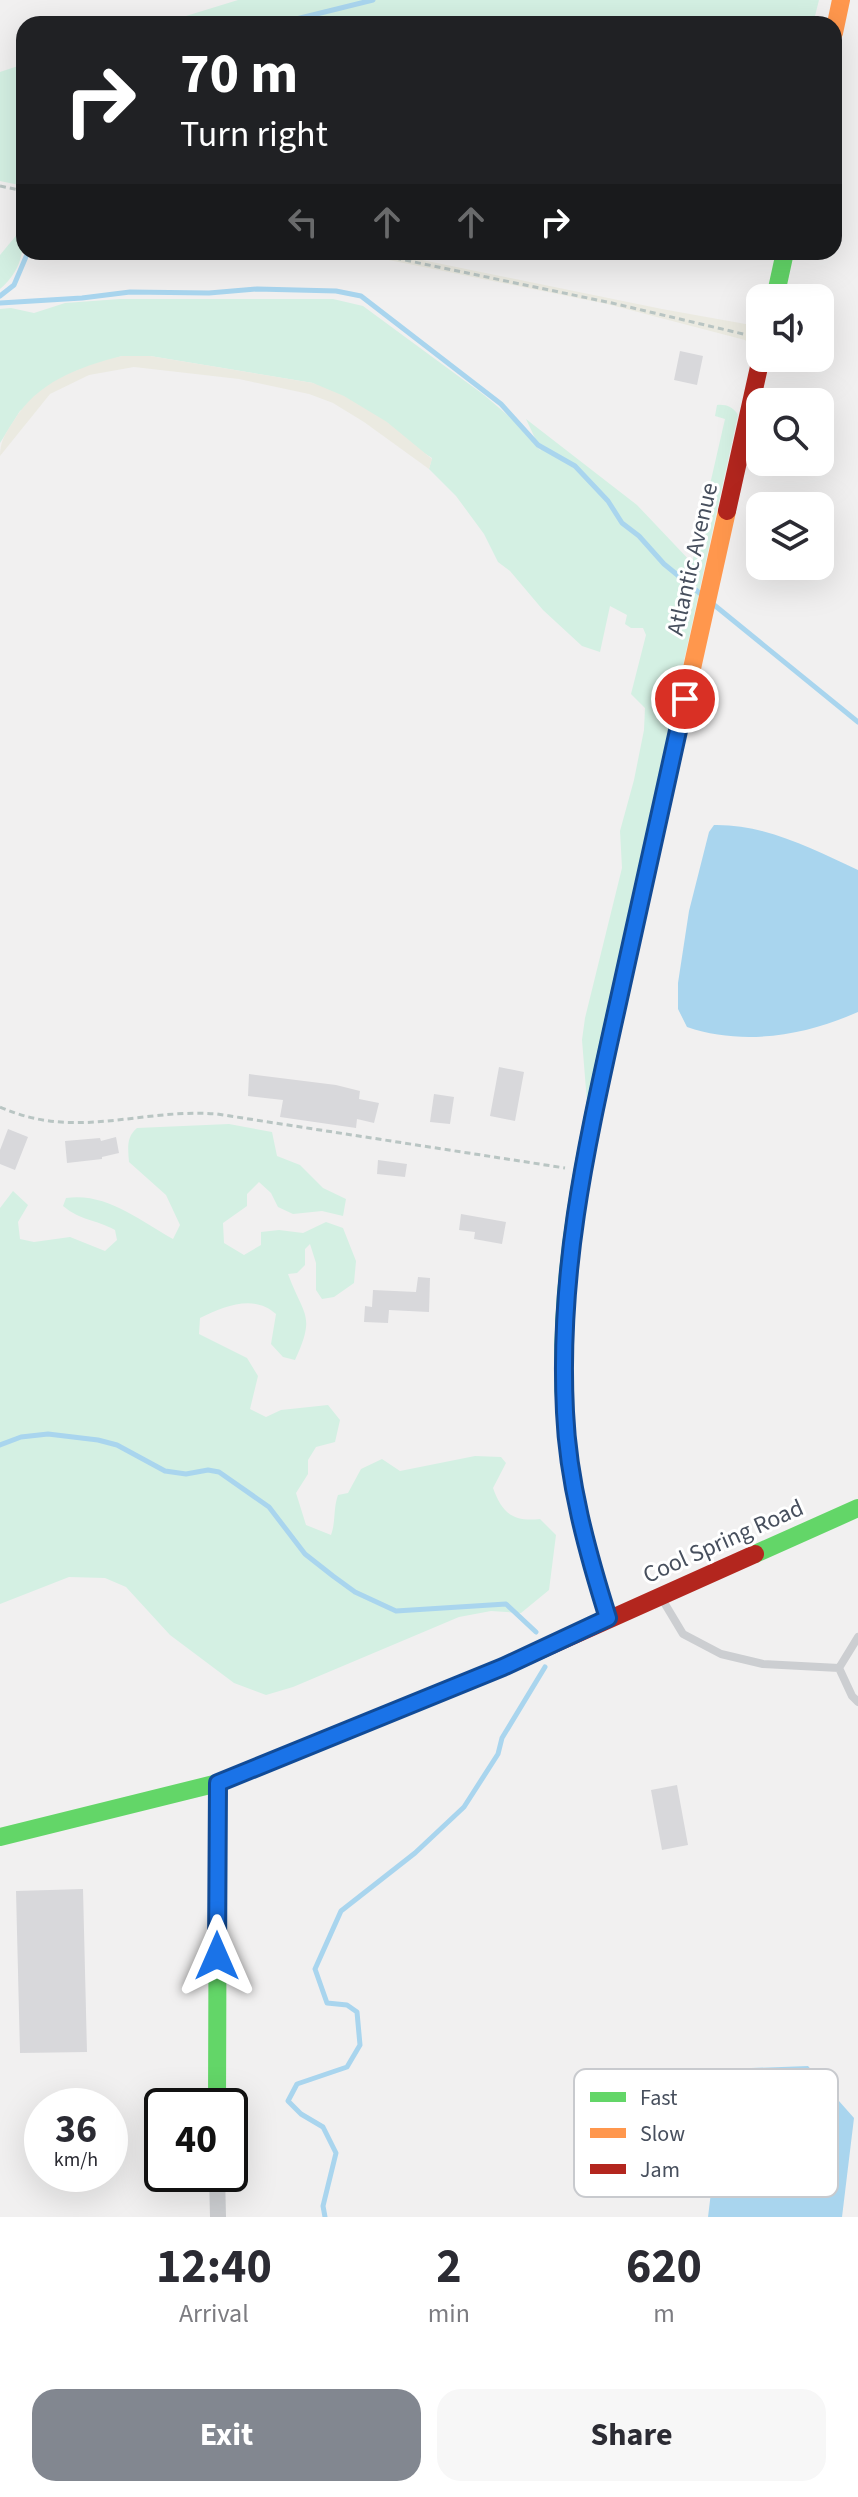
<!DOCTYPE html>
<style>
:root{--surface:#fff;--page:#f7f7f7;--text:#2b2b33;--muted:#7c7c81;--accent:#828790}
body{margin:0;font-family:"Source Sans 3",sans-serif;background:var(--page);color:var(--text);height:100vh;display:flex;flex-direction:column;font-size:30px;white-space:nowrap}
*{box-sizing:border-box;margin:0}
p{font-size:26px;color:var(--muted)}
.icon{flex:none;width:44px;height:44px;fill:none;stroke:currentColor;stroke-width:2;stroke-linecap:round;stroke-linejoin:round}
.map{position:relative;height:2217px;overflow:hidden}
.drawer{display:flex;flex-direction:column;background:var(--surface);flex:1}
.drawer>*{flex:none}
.top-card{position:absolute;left:16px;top:16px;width:826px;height:244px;border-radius:24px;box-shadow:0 8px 32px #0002;background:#202124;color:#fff;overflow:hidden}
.tools{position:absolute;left:746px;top:284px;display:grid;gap:16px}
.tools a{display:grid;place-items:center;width:88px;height:88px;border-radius:16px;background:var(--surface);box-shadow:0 8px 32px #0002;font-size:40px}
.speed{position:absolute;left:24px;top:2088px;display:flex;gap:16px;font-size:40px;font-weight:700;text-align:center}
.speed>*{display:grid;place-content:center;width:104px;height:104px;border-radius:50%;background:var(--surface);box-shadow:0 8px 32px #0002;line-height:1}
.speed small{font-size:20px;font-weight:400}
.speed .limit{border:4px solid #111;border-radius:12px;background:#fff;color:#111}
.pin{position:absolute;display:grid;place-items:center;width:68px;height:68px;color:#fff;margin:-34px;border:4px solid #fff;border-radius:50%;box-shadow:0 2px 8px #0007}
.me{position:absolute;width:88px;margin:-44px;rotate:0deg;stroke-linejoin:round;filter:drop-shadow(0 0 6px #0008)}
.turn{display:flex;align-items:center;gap:28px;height:168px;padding:0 32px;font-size:36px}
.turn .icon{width:104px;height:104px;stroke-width:2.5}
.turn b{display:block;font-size:56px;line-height:68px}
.lanes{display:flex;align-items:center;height:76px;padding:0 32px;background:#0003;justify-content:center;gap:40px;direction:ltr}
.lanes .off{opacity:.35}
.eta{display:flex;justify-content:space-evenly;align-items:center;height:136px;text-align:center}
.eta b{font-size:48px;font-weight:700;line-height:56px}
.action{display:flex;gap:16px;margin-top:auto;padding:16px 32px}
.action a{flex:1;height:92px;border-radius:24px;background:var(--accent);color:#fff;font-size:32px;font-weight:700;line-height:92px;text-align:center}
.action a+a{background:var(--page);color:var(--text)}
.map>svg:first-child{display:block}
.green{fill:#d4f0e3}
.sand{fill:#ebeae1}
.water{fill:#a9d5ee}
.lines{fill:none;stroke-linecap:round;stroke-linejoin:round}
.stream{stroke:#a9d5ee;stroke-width:5}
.building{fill:#d8d8db}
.path{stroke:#b9c5c3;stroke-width:3;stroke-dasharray:6 4;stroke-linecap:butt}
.lane{stroke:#ccced1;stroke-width:8}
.street{stroke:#ccced1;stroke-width:16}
.fast{stroke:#63d668;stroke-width:18}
.slow{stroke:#ff974d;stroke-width:18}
.jam{stroke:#b3261e;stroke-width:18}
.route-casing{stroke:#114b97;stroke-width:20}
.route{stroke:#1a73e8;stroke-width:14}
.labels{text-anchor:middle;stroke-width:6;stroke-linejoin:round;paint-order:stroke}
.street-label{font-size:24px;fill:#474f5d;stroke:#fff}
.key{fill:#fff;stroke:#c8cace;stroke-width:2}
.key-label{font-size:22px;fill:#474f5d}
</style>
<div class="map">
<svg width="858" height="2217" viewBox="0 0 858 2217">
<rect width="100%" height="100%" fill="#f1f0f0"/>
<path class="green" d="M238,0H819L813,24H160Z
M24,64V186L0,181V72Z
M24,226C24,252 21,271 0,289V255Z
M120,299H333L363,306L484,395L512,419L541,451L526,419L637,505L692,563L725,419L715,416L717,405C725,404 734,407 738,415L587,1102L582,1040L585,1018L622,868L620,831L634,780L644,730L645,708L631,694L646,635L643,628H631L625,624L627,615L610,606L600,652L582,646L543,610L510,571L498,562L484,534L456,496L429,469L432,458L313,383L150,356H122L76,371L20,411L0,443V309L11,308L34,313L65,303Z
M229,1124L272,1132L277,1156L300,1165L323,1188L346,1199L343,1216L322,1211L293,1214L278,1207L271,1193L259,1182L247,1194V1206L223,1223L224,1243L244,1255L261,1245V1232L279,1230L303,1233L326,1222L343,1228L356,1261L354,1283L334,1297L322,1299L316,1290V1263L310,1244L305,1249V1265L297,1273L288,1274C304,1317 316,1314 295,1360L283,1357L271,1344L276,1314C254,1294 225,1306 200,1318L199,1334L247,1358L258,1376L250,1409L266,1417L281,1410L328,1405L340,1420L335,1442L316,1447L308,1460V1474L296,1493L306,1525L331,1535C336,1521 333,1509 338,1495L348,1493L361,1469L382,1459L400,1471L475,1456L501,1457L506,1463L493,1488C502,1513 513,1522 540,1519L556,1535L549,1590L521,1613L491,1611L459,1617L293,1687L266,1695L234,1683L170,1635L126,1587L105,1578L69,1577L0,1604V1208L13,1191L28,1205L18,1222L20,1239L34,1242L70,1237L105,1251L117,1240L115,1230C95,1219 81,1221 63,1206L66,1198C106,1192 139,1220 173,1239L180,1225L166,1195L129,1162C128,1149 126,1137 137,1128Z"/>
<path class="sand" d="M349,252H383L662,309L751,325L760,322L750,359L751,348L745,340L607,304Z
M122,356H150L313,383L344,396L387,422L432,459L429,469L364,422L333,403L309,394L239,379L134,367L89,375L50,394L0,456C0,442 5,434 13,422C37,382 78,367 122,356Z"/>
<path class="water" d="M714,825C765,824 812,849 858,870V1012C804,1036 743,1046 687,1027L678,1009V983L689,911L709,832Z
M808,2066L854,2118L842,2217H708L726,2069Z"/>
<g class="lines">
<path class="stream" d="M276,24L373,0
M0,296L14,285L28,252
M0,303L82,298L130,292L209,293L257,289L336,291L361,296L501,404L538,445L575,466L608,501L622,523L639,536L664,564L702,595
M713,604L858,722
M0,1445L21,1437L48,1434L98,1440L117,1445L165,1471L186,1474L208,1470L219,1472L269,1507L305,1554L333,1576L355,1592L396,1611L506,1604L536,1632
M325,2217L323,2206L336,2153L323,2127L301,2114L288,2101L297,2084L347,2067L360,2045L357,2012L347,2005L327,2003L315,1969L341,1911L415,1853L464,1807L498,1754L502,1738L545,1667"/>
</g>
<path class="building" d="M680,351L703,356L697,385L674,380Z
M499,1067L524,1072L515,1121L490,1116Z
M249,1074L336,1085L360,1091L359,1099L379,1103L374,1123L357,1119L356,1128L280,1117L283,1100L248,1096Z
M434,1094L454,1097L450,1124L430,1122Z
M8,1129L28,1137L15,1170L0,1164V1150Z
M116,1137L119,1153L102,1157V1159L67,1163L65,1141L100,1138L101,1141Z
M378,1160L407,1164L405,1177L377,1174Z
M461,1214L506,1222L502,1244L474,1239L475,1232L459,1230Z
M418,1277L430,1278L429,1312L389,1310L388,1323L364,1322L365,1306L372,1307L373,1290L416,1292Z
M677,1785L688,1845L662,1850L651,1790Z
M83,1889L87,2052L20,2053L16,1891Z"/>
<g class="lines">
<path class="path" d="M0,186L24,191
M366,252L612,303L760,338
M0,1107C76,1141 139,1108 217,1114L565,1168"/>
<path class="lane" d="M662,1599L683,1634L721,1654L763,1664L839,1668
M858,1637L839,1668L852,1696L858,1702"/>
<path class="street" d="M217,2174L218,2217"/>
<path class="fast" d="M775,298L785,252
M755,1554L858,1508
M608,1618C592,1567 578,1516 570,1464C548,1310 583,1159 616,1010
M0,1837L218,1783L360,1725
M217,2106L218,1783"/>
<path class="slow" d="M834,33L841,0
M616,1010L727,511"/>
<path class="jam" d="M727,511L761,358
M360,1725L503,1667L755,1554"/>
</g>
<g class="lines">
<defs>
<path id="route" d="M217,1956L218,1783L503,1667L608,1618C587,1551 568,1482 565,1412C558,1270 586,1148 616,1012C639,907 662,803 685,699"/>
</defs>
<use href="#route" class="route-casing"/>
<use href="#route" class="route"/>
</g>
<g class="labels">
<g class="street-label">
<text transform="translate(692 559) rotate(-77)" y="8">Atlantic Avenue</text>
<text transform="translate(723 1541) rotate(-24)" y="8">Cool Spring Road</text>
</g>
</g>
<rect x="574" y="2069" width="264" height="128" rx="12" class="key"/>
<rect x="590" y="2092" width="36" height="10" fill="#63d668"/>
<rect x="590" y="2128" width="36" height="10" fill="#ff974d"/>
<rect x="590" y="2164" width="36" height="10" fill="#b3261e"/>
<g class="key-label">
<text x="640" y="2105">Fast</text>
<text x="640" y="2141">Slow</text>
<text x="640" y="2177">Jam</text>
</g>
</svg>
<div class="tools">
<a><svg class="icon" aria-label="sound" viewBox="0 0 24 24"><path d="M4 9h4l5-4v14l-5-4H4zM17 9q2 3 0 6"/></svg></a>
<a><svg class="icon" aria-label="search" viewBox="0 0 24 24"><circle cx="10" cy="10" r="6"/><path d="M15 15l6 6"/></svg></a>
<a><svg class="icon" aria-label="layers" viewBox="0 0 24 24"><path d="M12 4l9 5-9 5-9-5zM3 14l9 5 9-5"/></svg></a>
</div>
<div class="speed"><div>36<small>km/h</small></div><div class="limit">40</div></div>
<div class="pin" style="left:685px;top:699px;background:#d93025"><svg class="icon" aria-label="arrive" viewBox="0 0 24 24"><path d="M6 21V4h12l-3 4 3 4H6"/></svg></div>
<svg class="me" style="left:217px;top:1956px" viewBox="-20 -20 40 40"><path d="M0-17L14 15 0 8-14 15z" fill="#1a73e8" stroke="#fff" stroke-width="4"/></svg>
<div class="top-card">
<div class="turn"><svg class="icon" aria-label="right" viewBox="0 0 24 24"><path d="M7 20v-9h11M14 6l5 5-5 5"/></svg><div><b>70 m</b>Turn right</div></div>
<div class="lanes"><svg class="icon off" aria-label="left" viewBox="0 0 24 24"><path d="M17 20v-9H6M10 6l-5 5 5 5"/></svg><svg class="icon off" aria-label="ahead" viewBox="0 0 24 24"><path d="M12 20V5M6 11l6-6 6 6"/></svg><svg class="icon off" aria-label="ahead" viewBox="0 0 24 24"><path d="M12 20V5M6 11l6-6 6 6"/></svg><svg class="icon" aria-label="right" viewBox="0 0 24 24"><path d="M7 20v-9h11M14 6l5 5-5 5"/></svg></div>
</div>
</div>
<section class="drawer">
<div class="eta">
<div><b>12:40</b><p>Arrival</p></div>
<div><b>2</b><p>min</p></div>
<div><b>620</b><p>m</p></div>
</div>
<div class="action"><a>Exit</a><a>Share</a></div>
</section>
